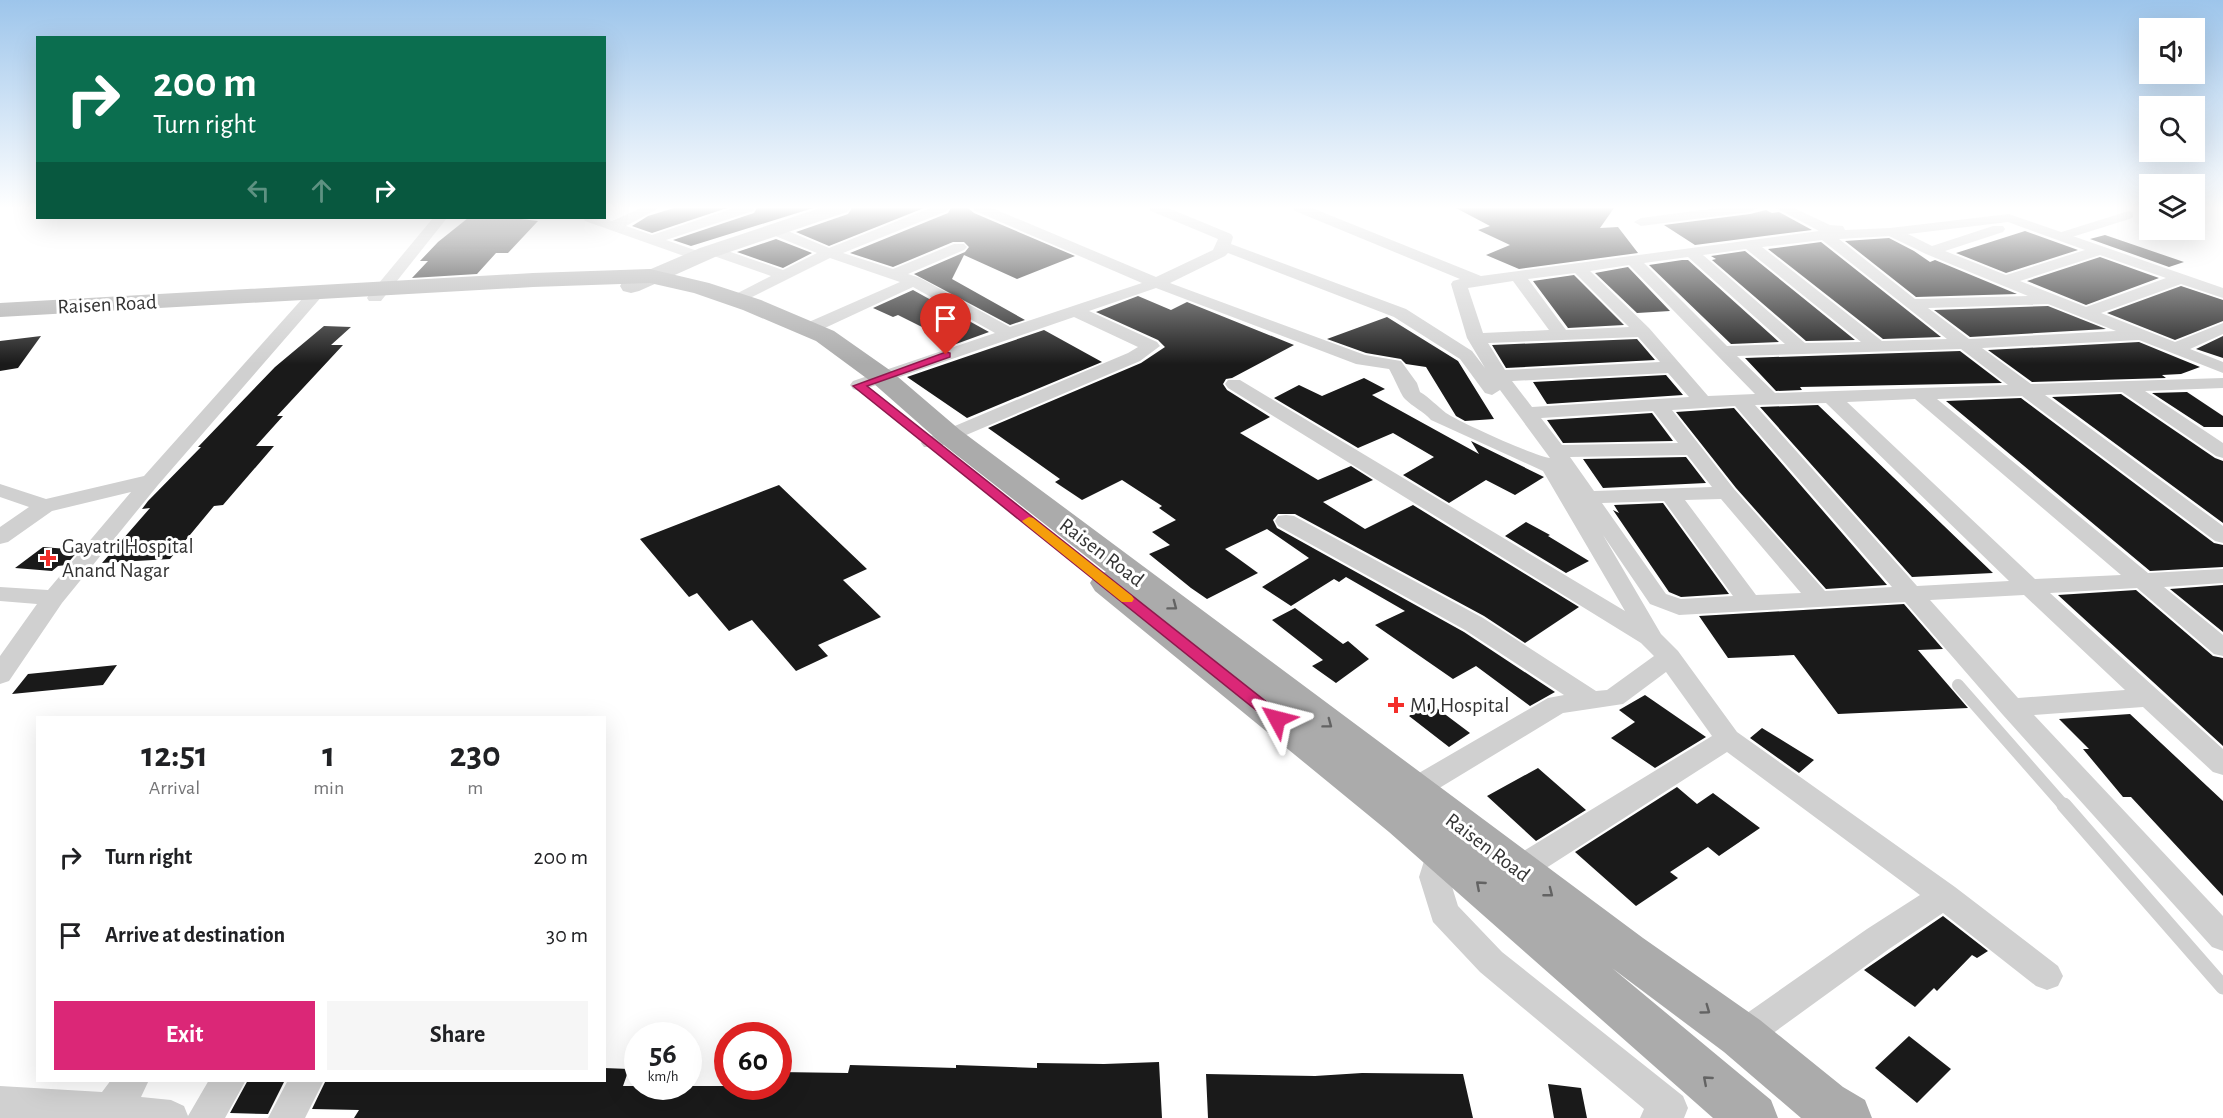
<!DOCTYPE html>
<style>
:root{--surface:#fff;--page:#f6f6f6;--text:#202124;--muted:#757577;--accent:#db2777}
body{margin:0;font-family:"Alegreya Sans",sans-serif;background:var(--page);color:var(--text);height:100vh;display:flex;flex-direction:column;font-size:22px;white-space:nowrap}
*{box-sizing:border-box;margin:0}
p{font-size:20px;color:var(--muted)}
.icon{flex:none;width:33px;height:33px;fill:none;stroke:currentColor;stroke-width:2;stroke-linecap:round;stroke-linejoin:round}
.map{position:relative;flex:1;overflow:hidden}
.side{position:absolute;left:36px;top:716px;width:570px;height:366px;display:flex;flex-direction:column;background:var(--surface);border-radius:0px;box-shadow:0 6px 24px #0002}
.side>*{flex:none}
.guide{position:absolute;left:36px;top:36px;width:570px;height:183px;border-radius:0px;box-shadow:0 6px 24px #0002;background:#0b6e4f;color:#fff;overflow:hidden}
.buttons{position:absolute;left:2139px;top:18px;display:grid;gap:12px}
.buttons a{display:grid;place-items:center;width:66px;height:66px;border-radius:0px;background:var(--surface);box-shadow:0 6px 24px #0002;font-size:30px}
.speed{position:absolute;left:624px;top:1022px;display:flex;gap:12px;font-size:30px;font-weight:700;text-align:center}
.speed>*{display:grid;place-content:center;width:78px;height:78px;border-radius:50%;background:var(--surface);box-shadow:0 6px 24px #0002;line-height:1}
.speed small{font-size:15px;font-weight:400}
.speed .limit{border:9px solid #d22;background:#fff;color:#111}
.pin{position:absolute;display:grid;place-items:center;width:51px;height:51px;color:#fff;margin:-62px -26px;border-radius:50% 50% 50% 0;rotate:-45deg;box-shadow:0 0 6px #0007}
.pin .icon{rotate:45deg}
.me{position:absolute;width:66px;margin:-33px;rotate:308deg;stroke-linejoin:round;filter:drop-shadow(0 0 4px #0008)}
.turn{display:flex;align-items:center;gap:21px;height:126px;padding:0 18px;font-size:27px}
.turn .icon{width:78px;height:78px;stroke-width:2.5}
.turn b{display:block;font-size:42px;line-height:51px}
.lanes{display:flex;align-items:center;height:57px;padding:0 18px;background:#0003;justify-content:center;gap:30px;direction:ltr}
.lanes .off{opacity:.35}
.eta{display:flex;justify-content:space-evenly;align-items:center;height:102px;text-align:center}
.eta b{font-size:36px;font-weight:600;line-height:42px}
.cta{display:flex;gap:12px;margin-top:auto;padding:12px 18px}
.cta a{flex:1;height:69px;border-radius:0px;background:var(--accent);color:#fff;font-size:24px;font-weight:600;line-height:69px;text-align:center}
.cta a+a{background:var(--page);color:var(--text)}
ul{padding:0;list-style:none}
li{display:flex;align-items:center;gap:18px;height:78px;padding:0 18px}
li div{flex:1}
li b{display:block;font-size:22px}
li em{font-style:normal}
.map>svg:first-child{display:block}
.building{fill:#1a1a1a}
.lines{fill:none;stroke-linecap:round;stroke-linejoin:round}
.lane-far2{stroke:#d0d0d0;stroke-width:8}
.lane-far1{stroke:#d0d0d0;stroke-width:12}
.lane{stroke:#d0d0d0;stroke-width:15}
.street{fill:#d0d0d0;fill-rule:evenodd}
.secondary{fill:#bdbdbd;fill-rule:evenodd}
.primary{fill:#ababab;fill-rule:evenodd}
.oneway{stroke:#636363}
.route{fill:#db2777;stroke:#8e194d;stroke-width:1.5}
.slow{fill:#f59e0b}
.poi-dot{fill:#f42e2a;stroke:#fff;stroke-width:2}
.labels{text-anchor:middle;stroke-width:6;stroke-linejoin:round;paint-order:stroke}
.street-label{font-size:21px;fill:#333;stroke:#fff}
.poi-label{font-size:21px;fill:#333;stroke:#fff;text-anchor:start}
</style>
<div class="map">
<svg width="2223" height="1118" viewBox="0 0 2223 1118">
<rect width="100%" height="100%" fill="#fff"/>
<path class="building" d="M674,208H727L652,233L632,226L648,216Z
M757,208H813L691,246L673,240L754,213Z
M852,208H924L829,246L796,232L848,214Z
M951,208H968L974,213L1075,256L1017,279L964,255L952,279L1025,320L1010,325L914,274L965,252L969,247L964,242H953L893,267L850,253L948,213Z
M1456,208H1614L1600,228L1618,227L1638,253L1519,269L1486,255L1510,245L1478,230L1490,226Z
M1766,210L1772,213L1779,212L1812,230L1695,245L1664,225L1750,214Z
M468,218H513L538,221L508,253H496L477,274L412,278L428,261H420L438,242Z
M2025,231L2078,250L2006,273L1956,253Z
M2105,235L2184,262L2169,267L2090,239Z
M1889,238L1914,251L1930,262L1935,260L2017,294L1916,297L1845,241Z
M776,239L812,253L783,268L737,252Z
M1821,242L1941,337L1883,339L1768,249Z
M1745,251L1855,340L1806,341L1712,260L1716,259L1711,256Z
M2100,257L2159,278L2086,305L2027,281Z
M1682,260H1688L1779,342L1731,344L1649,265Z
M1628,267L1670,311L1637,313L1595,273Z
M1574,275L1624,325L1568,328L1533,281Z
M2181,286L2223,300V321L2175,340L2107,313Z
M913,290L989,332L956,344L898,315L893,317L873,308Z
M1138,296L1171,310L1187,302L1294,345L1232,378L1226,379L1223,384L1227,390L1270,417L1240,433L1318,480L1351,466L1373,480L1323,502L1365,529L1413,505L1579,607L1525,643L1484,616L1295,514H1278L1273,520L1277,528L1464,632L1555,692L1530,706L1476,666L1453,679L1375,625L1405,611L1346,577L1339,582L1334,579L1291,606L1262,587L1309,558L1267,529L1225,549L1258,573L1207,599L1191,588L1149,554L1170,545L1152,532L1176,520L1159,508L1162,506L1122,480L1082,500L1055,482L1060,479L988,428L1141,363L1165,347L1158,340L1096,312Z
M2048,306L2106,329L1970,337L1934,310Z
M1387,317L1458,361L1494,419L1465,421L1456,416L1426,367L1406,364L1401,359L1366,353L1327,339Z
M324,326L351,327L331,345H343L277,416H283L256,446H274L223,505L214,506L170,559L102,563L150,508L142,509L148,501L201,447H198L275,367Z
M1044,330L1102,362L967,418L907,377Z
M41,336L18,368L0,371V341Z
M2223,336V358L2196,349Z
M1637,339L1655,360L1506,368L1492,345Z
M2139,342L2200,367L2181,374L2162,375L2166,378L2032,382L1988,350Z
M1960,351L2002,383L1800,387L1802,390L1776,391L1745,358Z
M1666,375L1683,395L1547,404L1533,382Z
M1364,378L1385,389L1372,395L1479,454L1471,441L1544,477L1515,495L1486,480L1449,503L1403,475L1434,457L1393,433L1358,448L1274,398L1299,385L1322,396Z
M2187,392L2223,416V427H2204L2152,393Z
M2121,394L2215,458L2223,461V523L2052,397Z
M2021,398L2214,543L2223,545V567L2150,571L1946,401Z
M1818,405L1993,573L1912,577L1760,407Z
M1734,408L1887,585L1826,589L1736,488L1676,412Z
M1652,413L1673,441L1563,443L1547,420Z
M1686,457L1706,483L1603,488L1583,459Z
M779,485L867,569L843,580L881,617L818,645L828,656L796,671L752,620L729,631L697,593L689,597L640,539Z
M1663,503L1729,594L1681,597L1669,592L1613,510L1619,513L1614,505Z
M1526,522L1550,535L1548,536L1589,561L1566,573L1505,536Z
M43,547L79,550L66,565L58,566L52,571L15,568Z
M2223,585V632L2170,589Z
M2136,590L2213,656L2223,658V746L2058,595Z
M1904,604L1943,649L1918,650L1968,708L1838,714L1794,655L1728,658L1699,616Z
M1295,608L1343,644L1348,641L1369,659L1336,683L1312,666L1323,660L1272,620Z
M117,665L103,685L12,694L28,674Z
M1645,695L1706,737L1655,768L1611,738L1635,722L1619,710Z
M1430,703L1470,733L1449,747L1409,716Z
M2130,714L2223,801V896L2131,797H2123L2083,749H2089L2059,719Z
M1762,728L1814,760L1799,773L1750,738Z
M1538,768L1586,810L1536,841L1487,796Z
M1677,787L1697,804L1713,793L1760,828L1719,856L1708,847L1670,872L1678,878L1636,906L1575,852Z
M1943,916L1988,951L1977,958L1972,955L1937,991L1934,988L1915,1007L1864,970Z
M1909,1036L1951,1069L1917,1103L1875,1068Z
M1159,1062L1162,1118H354L359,1110L312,1109L326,1080H604V1068L629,1069L623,1086H778V1072L848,1073L850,1065L956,1068V1065L1037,1068V1063L1104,1064Z
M1362,1073L1463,1074L1473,1118H1208L1206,1074L1315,1076Z
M248,1080H285L268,1114L230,1113Z
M1548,1084L1581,1088L1587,1118H1554Z"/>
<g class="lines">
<path class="lane-far2" d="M2062,236L2129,215"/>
<path class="lane-far1" d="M1958,685L2065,807"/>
<path class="lane" d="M2064,805L2223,987"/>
<path class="street" d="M641,208H659L626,226L652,235L734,208H755L753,211L666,240L706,254L709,257L706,260L701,262L585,221L583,218H602L612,221Z
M930,208H949L947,211L843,253L893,269L954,244H964L967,247L964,250L908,274L920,278L1010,327L1142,283L975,211L973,208H992L1156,277L1213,250L1218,239L1151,211L1149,208H1168L1231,234L1233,237L1231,244L1406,309L1472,351L1485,368L1467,338L1451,284L1453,281L1460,279L1295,211L1293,208H1312L1481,276L1819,231L1776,208H1794L1830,225L1843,226L1845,230L1890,228L2009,214L2223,288V298L2181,284L2101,313L2175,342L2223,323V334L2190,349L2223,362V373L2139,340L1982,348L2031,384L2223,378V388L2145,391L2223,443V458L2216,456L2122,392L2045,395L2223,526V543L2215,541L2022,396L1937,399L2148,573L2223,569V583L2164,587L2223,635V656L2214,654L2137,588L2050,593L2223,749V775L2213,772L2143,707L2034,715L2223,916V951L2212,947L2003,715L1905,602L1679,615L1650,604L1603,535L1661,634L1678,651L1737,732L1955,887L2058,966L2063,976L2058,986L2047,990L2036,986L1943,913L1889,949L1754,1047L1742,1052L1730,1047L1725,1036L1730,1025L1867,929L1920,895L1727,752L1529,879L1518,882L1507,879L1503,870L1507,861L1712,736L1666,672L1623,704L1563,713L1413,804L1403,807L1393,804L1389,796L1393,788L1548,698L1564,695L1465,630L1278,526L1275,521L1278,516L1286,515L1294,516L1483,618L1596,691L1607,690L1654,656L1641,643L1228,388L1225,384L1228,380H1240L1625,611L1543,471L1431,420C1423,411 1413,407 1405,399C1401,395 1394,377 1389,369L1356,364L1156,288L1089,311L1157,342L1160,346L1140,361L938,447H924L921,443L924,439L1128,353L1138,347L1074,317L859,391L853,389L850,385L853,381L995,333L913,287L814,333H802L799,329L802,325L900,282L830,258L736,305L730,303L728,300L730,297L771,276L711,255L708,252L716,247L783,270L817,253L768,233L766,230L768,227H778L829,248ZM2008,222L2085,250L2006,275L1945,251L2003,232L2005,229L2003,226H1993L1932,246L1908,234ZM1889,236L1926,254L2028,296L1915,299L1839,239ZM1822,240L1947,339L1882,341L1762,247ZM1746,249L1861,342L1805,343L1703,255ZM1228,253L1394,317L1460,359L1485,393L1492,395L1500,390L1550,458C1537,457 1459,422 1446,413C1437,406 1430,398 1420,392L1417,383L1401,361L1365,355L1170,283L1225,256ZM2100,255L2166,278L2086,307L2020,281ZM1688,257L1785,344L1727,346L1644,263ZM1629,265L1755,394L1708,396L1649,328L1590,271ZM1575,273L1629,327L1566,330L1528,279ZM1513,281L1549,330L1483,333L1468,288ZM2048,304L2116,331L1969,339L1928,308ZM1638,337L1660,362L1505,370L1488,343ZM1961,349L2008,385L1775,393L1737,356ZM1668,373L1689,397L1532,407L1512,381ZM1915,399L2121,575L2035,579L1847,402ZM1826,403L2009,581L1917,586L1755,405ZM1735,406L1892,587L1825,591L1734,489L1672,410ZM1653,411L1678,443L1562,445L1541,418ZM1687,455L1712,487L1594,491L1570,457ZM1721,499L1801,593L1756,595L1685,500ZM1664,501L1733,596L1681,599L1666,594L1602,503ZM2024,595L2125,690L2018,698L1930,600Z
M1717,208H1757L1750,212L1641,226L1634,222L1641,218Z
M433,218H447L381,301H369L367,298L369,295Z
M317,287L325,292L323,295L158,485L62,603L9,681L0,684V656L37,604L0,601V587L48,590L131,492L52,511L8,542L0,544V527L29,507L0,497V484L46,499L144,476L311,289Z
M1445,835L1455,839L1460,847L1453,857L1449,877L1458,906L1502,952L1683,1096L1688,1108L1684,1118H1640L1644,1109L1480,972L1433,922L1419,877L1430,842Z
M111,1080H149L141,1097L171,1100L184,1106L188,1116L209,1080H246L225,1118H0V1086L102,1092Z
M288,1080H324L305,1118H268Z"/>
<path class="secondary" d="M820,208H850L847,212L715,257L639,291L631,293L623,291L620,286L623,281L700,248Z"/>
<path class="primary" d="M650,269L709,283L761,300L834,331L891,371L960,430L1643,938L1760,1020L1843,1087L1865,1100L1872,1118H1801L1724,1052L1612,968L1771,1100L1778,1118H1713L1389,832L1095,591L1090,583L1095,575L1106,572L940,442L873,383L816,341L743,310L694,293L650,283L533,287L0,317V303L533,273Z"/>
</g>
<defs><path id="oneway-chevron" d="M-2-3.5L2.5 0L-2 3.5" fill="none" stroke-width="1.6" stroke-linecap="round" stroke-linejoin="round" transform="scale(1.5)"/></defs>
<g class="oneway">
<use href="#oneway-chevron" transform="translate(1173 606) rotate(37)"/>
<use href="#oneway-chevron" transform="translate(1328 724) rotate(37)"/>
<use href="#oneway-chevron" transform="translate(1480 885) rotate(-139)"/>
<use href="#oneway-chevron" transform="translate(1549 893) rotate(38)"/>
<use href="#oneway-chevron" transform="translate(1706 1010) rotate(36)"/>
<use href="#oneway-chevron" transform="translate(1707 1080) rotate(-139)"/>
</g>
<linearGradient id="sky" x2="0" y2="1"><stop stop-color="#9dc5eb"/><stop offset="0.57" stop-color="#fff"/><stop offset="1" stop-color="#fff" stop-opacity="0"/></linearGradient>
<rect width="2223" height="364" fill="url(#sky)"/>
<path class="route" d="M946,352L950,353V357L867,386L1283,715L1285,719L1283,723H1272L853,386Z"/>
<path class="slow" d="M1029,517L1033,518L1132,596L1134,599L1132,602H1122L1024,523L1022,521Z"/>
<g class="poi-dot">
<path d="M45 549h6v6h6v6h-6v6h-6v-6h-6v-6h6z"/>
<path d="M1393 696h6v6h6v6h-6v6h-6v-6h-6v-6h6z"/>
</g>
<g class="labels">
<g class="street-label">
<text transform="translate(107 304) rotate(-3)" y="7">Raisen Road</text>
<text transform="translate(1102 552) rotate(37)" y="7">Raisen Road</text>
<text transform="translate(1488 847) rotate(37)" y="7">Raisen Road</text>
</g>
<g class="poi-label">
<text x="62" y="553">Gayatri Hospital<tspan x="62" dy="24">Anand Nagar</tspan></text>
<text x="1410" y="712">M J Hospital</text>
</g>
</g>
</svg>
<div class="buttons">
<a><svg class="icon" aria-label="sound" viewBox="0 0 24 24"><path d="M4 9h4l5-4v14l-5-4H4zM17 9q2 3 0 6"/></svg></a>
<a><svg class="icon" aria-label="search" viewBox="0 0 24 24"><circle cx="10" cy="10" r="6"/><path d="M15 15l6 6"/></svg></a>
<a><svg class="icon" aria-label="layers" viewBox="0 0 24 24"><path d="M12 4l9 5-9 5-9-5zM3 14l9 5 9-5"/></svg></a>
</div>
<div class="speed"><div>56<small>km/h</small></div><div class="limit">60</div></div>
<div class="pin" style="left:946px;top:355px;background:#d93025"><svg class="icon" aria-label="arrive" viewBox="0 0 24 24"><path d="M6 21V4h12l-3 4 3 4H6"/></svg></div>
<svg class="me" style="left:1277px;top:719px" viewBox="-20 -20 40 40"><path d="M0-17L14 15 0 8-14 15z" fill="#db2777" stroke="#fff" stroke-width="4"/></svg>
<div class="guide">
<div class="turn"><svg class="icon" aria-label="right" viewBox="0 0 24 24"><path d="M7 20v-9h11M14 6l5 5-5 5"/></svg><div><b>200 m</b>Turn right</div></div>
<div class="lanes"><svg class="icon off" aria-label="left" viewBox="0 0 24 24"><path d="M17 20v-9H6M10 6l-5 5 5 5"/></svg><svg class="icon off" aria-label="ahead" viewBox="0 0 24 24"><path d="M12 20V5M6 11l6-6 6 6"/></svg><svg class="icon" aria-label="right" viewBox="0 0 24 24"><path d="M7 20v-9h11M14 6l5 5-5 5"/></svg></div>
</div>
<section class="side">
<div class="eta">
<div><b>12:51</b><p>Arrival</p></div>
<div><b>1</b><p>min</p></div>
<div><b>230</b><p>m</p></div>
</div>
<ul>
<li><svg class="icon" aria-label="right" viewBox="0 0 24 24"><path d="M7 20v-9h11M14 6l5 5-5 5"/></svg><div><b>Turn right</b></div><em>200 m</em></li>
<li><svg class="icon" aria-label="arrive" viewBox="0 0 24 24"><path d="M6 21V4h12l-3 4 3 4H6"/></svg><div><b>Arrive at destination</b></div><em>30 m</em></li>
</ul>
<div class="cta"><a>Exit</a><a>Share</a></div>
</section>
</div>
